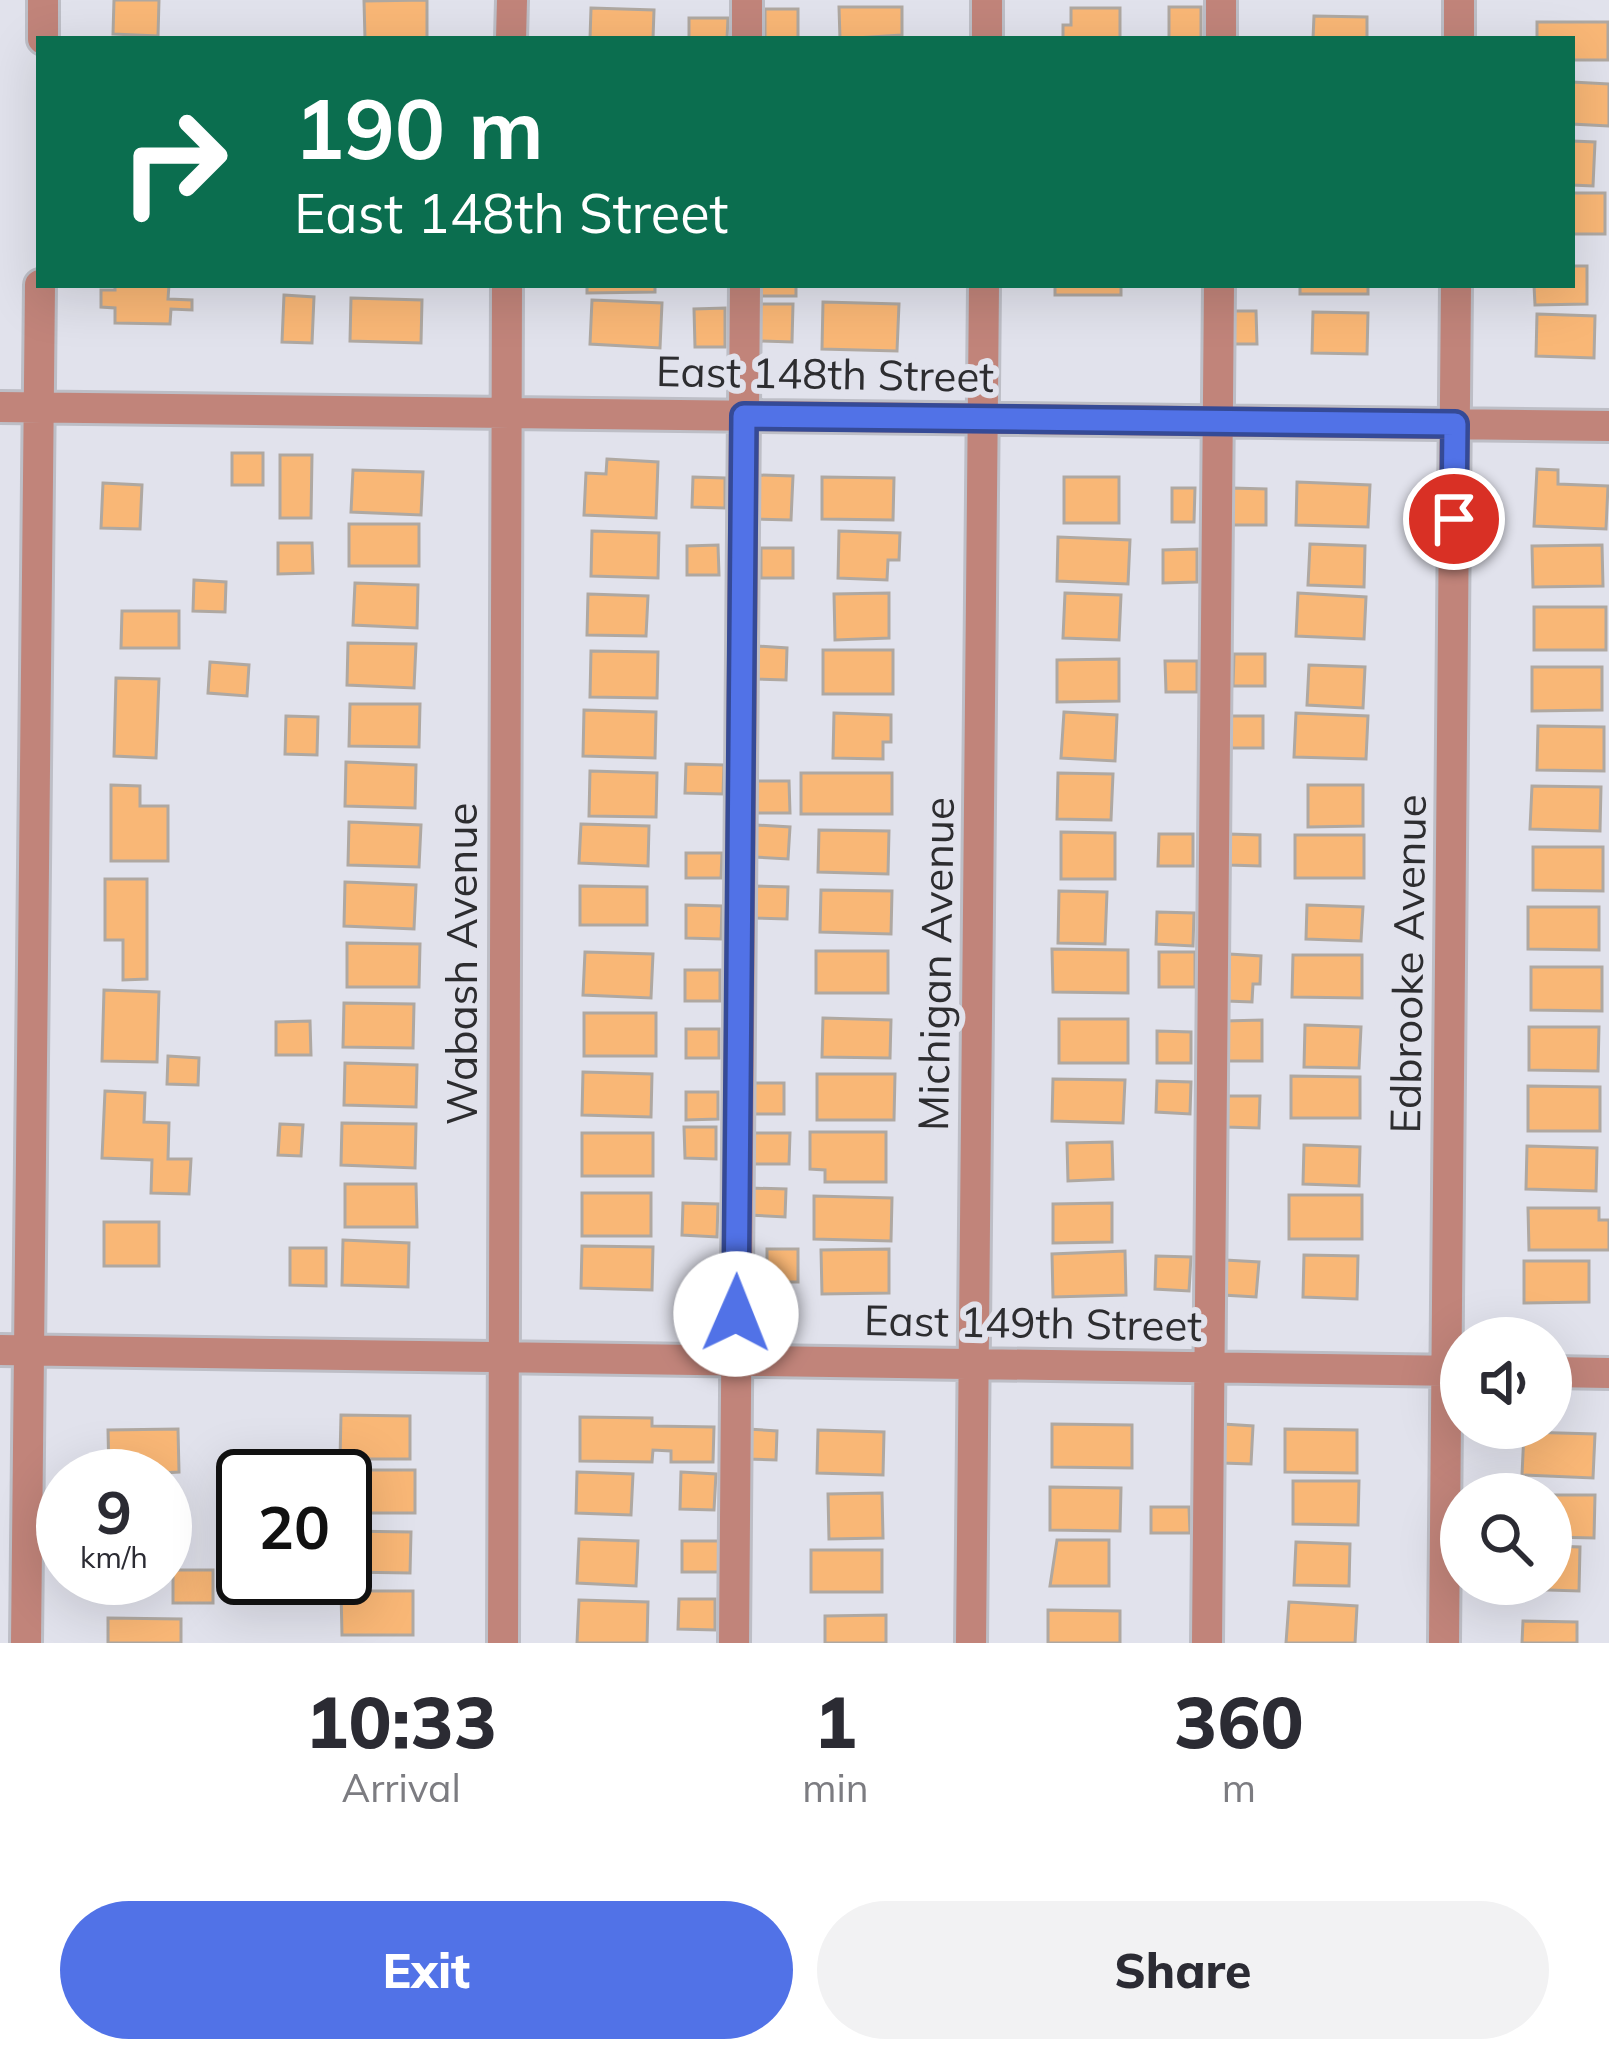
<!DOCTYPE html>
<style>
:root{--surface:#fff;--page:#f2f2f3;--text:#2b2b33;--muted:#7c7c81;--accent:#5172e7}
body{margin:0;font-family:Mulish,sans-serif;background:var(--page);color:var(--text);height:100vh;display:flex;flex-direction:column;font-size:45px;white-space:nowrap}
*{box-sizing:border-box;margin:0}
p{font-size:39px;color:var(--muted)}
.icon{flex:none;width:66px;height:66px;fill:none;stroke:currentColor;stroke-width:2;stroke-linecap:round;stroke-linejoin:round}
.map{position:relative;height:1643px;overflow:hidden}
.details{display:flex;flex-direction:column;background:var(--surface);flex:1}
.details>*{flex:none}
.hud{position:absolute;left:36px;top:36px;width:1539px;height:252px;border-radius:0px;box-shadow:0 12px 48px #0002;background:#0b6e4f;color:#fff;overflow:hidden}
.fabs{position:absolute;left:1440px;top:1317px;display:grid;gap:24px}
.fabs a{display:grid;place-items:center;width:132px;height:132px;border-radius:50%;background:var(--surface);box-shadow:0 12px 48px #0002;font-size:60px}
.speed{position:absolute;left:36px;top:1449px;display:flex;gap:24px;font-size:60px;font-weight:700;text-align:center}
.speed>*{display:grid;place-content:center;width:156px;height:156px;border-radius:50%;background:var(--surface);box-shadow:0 12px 48px #0002;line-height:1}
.speed small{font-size:30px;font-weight:400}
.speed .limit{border:6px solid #111;border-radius:18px;background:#fff;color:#111}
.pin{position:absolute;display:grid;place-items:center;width:102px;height:102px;color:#fff;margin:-51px;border:6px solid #fff;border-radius:50%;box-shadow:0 3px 12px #0007}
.me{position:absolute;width:132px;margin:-66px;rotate:1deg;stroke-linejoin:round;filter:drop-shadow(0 0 9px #0008)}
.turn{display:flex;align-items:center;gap:42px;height:252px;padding:0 60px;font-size:54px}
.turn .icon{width:156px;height:156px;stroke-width:2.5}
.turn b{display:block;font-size:84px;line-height:102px}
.eta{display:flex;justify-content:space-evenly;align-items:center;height:204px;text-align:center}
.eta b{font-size:72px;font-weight:800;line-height:84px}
.action{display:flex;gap:24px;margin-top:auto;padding:24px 60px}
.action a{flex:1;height:138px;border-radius:72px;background:var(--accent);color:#fff;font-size:48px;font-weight:800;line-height:138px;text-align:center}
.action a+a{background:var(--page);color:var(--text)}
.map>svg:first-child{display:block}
.building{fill:#f9b776;stroke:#afa8a1;stroke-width:3}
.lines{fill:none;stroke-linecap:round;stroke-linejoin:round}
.minor-casing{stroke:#bdbec6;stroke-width:36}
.minor{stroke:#c1847a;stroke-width:30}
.route-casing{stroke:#354a96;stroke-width:30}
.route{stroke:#5172e7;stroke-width:21}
.labels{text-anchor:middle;stroke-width:12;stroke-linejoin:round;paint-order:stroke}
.street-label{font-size:42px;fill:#2d2d30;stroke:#e1e2ec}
</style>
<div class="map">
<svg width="1609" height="1643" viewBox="0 0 1609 1643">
<rect width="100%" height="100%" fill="#e1e2ec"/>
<path class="building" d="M114,0H159L158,36L113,34Z
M427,0V39H365L364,1Z
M839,7H902V35L840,39Z
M1169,7H1201V39H1169Z
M591,8L654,10L653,39H590Z
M1071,8H1120V39H1063V25H1071Z
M765,9H798V39H765Z
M1314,16L1367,17V39H1313Z
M689,18H728L727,39H689Z
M1537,22H1608V60H1572V39H1537Z
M1572,82L1609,84V126L1572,124Z
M1572,141L1595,142L1593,186L1572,185Z
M1572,193H1605V234H1572Z
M1572,266H1587V304L1535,305L1534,285H1572Z
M115,285H169L168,299L192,300V310L171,309L170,324L115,323V308L101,307V290H115Z
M587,285H655V292L587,293Z
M759,285H796V296H759Z
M1055,285H1121V295H1055Z
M1300,285H1368V294H1300Z
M284,295L314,297L312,343L282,342Z
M351,298L422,300L421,343L350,341Z
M592,300L662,303L660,348L590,344Z
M823,302L899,304L897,351L822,349Z
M758,304H793L792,342L758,341Z
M725,308V347H695L694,309Z
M1231,311H1256L1257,344H1232Z
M1313,312L1368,313L1367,354L1312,353Z
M1537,314L1595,316L1594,358L1536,356Z
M232,453H263V485H232Z
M280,455H312L311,518H280Z
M607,459L658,462L656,518L584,515L586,473L606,474Z
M1537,469L1558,470V484L1608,486L1606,529L1534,526Z
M353,470L423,472L421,515L351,512Z
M758,475L793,476L791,520L756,519Z
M693,477L725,478V508L692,507Z
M822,477L894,478L893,520L822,519Z
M1064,477H1119V523H1064Z
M1297,482L1370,485L1368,527L1296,525Z
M103,483L142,485L140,529L101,528Z
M1172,488H1195L1194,522H1172Z
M1232,488L1266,489V525H1232Z
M349,524H419V566H349Z
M592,531L659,533L658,578L591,576Z
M839,531L900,533L899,560H888L887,580L838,578Z
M1058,537L1130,540L1128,584L1057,581Z
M278,543H312L313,573L278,574Z
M1310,544L1365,546L1364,587L1308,585Z
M718,545L719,575H687V546Z
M1602,545L1603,586L1533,587L1532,546Z
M761,548H793V578H761Z
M1197,549V582L1163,583V550Z
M194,580L226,582L225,612L193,611Z
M355,583L418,585L417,628L353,625Z
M889,593V638L835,640L834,594Z
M1065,593L1121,595L1119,640L1063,638Z
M1298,593L1366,597L1364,639L1296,636Z
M588,594L648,596L646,636L587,635Z
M1534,607H1606V650H1534Z
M122,611H179V648H121Z
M348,643L416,644L414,688L347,685Z
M757,646L787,648L786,680L756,679Z
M823,650H893V694H823Z
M591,651L658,652L657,698L590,697Z
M1234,654H1265V686H1233Z
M1119,659V701L1057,702V660Z
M1165,661H1197V692H1166Z
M210,662L249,665L247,696L208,693Z
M1309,665L1365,667L1363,708L1307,705Z
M1532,667H1602V710L1532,711Z
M116,678L159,679L156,758L114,756Z
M350,704H420L419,747L349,746Z
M584,710L656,712L655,758L583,756Z
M1064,712L1117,715L1115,761L1061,758Z
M834,713L891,715V742H883V759L833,758Z
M1296,713L1368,716L1366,759L1294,757Z
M286,716L318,717L317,755L285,754Z
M1231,716H1263V748H1231Z
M1538,726L1604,727V771L1537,770Z
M346,762L416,765L415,808L345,806Z
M686,764L724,765L723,794L685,793Z
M590,771L657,773L656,817L589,816Z
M801,773H892V814H801Z
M1058,773L1113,774L1111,820L1057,819Z
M753,781H789L790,813H753Z
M111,785L140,786V806H168V861H111Z
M1308,785H1363V826L1308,827Z
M1532,786L1601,787L1600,831L1530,829Z
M349,822L421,825L419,867L348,865Z
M581,824L649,826L648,866L579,863Z
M756,825L790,827L788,859L754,857Z
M819,830L889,831L888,874L818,872Z
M1061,832L1115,833V879H1061Z
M1159,834H1193V866H1158Z
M1229,834L1260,835V866L1229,865Z
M1295,835H1364V878H1295Z
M1533,847H1603V891L1533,890Z
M686,853H722L721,878H686Z
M105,879H147V979L123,980V940H105Z
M345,882L416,885L414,929L344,926Z
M580,886L647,887V925H580Z
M754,886L788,887L787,919L752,918Z
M821,890L892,891L891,934L820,932Z
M1059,891L1107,892L1105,944L1058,943Z
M686,905L722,906L721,939L686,938Z
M1307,905L1363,907L1361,941L1306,939Z
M1528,907H1599V950L1528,949Z
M1157,912L1194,913L1193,946L1156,944Z
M347,943L420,944L419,987H347Z
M1052,949L1128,950V993L1053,992Z
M816,951H888V993H816Z
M585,952L653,954L651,998L583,995Z
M1159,952H1195V987H1159Z
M1229,954L1261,956L1260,984H1253L1252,1002L1227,1001Z
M1293,955H1362V998L1292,997Z
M1531,967H1602V1011L1531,1010Z
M685,970H720V1001H685Z
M104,990L159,992L157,1062L102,1061Z
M344,1003L414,1004L413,1048L343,1047Z
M584,1013H656V1056H584Z
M823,1018L891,1020L890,1058L822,1057Z
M1059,1019H1128V1063H1059Z
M1262,1020V1061H1225V1021Z
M310,1021L311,1055H276V1022Z
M1305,1025L1361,1027L1359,1068L1304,1067Z
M1529,1027H1599L1598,1071L1529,1070Z
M686,1029H719V1058H686Z
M1157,1031L1191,1032V1063H1157Z
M168,1056L199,1058L198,1085L167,1084Z
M345,1063L417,1065L416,1107L344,1105Z
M583,1072L652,1074L651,1117L582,1115Z
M817,1074H895L894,1120H817Z
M1291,1076L1360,1077V1118H1291Z
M1053,1079L1125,1080L1123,1123L1052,1121Z
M1157,1081L1191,1082L1190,1114L1156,1112Z
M752,1083H784V1114H752Z
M1528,1086L1600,1087V1131H1528Z
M105,1091L145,1093L144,1122L169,1123L168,1159H191L189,1194L151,1193L152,1160L102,1158Z
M686,1092H718V1119L686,1120Z
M1226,1096H1260L1259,1128L1226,1127Z
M342,1123L416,1124L415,1168L341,1165Z
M280,1124L303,1125L301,1156L278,1155Z
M684,1127H716V1159L685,1158Z
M810,1132H886V1182H825V1170L810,1169Z
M582,1133H653V1176H582Z
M753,1133H790L789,1164H753Z
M1112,1142L1113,1179L1068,1181L1067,1143Z
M1304,1145L1360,1147L1359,1186L1303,1184Z
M1527,1146L1597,1148L1596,1191L1526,1189Z
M345,1184H416L417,1227H345Z
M749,1188L786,1189L785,1217L748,1215Z
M582,1193H651V1236H582Z
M1289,1195H1362V1239H1289Z
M814,1196L892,1198L891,1241L814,1239Z
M683,1203L718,1204L717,1237L682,1235Z
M1112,1203V1242L1053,1243V1204Z
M1528,1208H1599V1220H1609V1250H1529Z
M104,1222H159V1266H104Z
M343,1240L409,1243L408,1287L342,1285Z
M582,1246L653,1247L652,1290L581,1288Z
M290,1248H326V1286L290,1285Z
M767,1249H798V1282H767Z
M889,1249V1293L822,1294L821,1250Z
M1125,1251L1126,1295L1053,1297L1052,1254Z
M1304,1255L1358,1256L1357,1299L1303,1297Z
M1156,1256L1191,1257L1189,1291L1155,1289Z
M1225,1260L1259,1262L1256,1297L1223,1295Z
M1524,1261H1589V1302L1524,1303Z
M341,1415L410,1416V1459H340Z
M580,1417L652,1418V1426L714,1427L713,1462H671V1451L653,1450L652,1462L580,1461Z
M1052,1424L1132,1425V1468L1052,1467Z
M1223,1424L1253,1426L1251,1464L1222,1463Z
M178,1429L179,1472L109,1476L108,1430Z
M748,1429L777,1431L776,1460L747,1459Z
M1285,1429L1357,1430V1473L1285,1472Z
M818,1430L884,1432L883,1475L817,1473Z
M1524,1432L1595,1434L1593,1478L1522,1475Z
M342,1470H415V1513H345Z
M577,1472L633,1474L631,1515L576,1513Z
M681,1472L716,1474L714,1510L680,1509Z
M1293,1481H1359L1358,1525L1293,1524Z
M1050,1487L1121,1488L1120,1531L1050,1530Z
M882,1493L883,1538L829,1539L828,1494Z
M1551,1495H1595L1594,1538L1551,1537Z
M1151,1507H1189L1190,1533H1151Z
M345,1531L411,1532L410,1573L345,1572Z
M579,1539L638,1541L636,1586L577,1583Z
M1057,1540H1109V1586H1050Z
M682,1541H719V1572H682Z
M1296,1542L1350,1544L1349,1586L1294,1585Z
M1551,1546L1580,1547L1579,1591L1517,1589V1584H1551Z
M811,1550H882V1592H811Z
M173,1570H213V1603H173Z
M341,1591H413V1635H342Z
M679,1599H715V1630L678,1629Z
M579,1600L648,1602L647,1643H577Z
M1289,1602L1357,1606L1355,1643H1286Z
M1048,1610L1120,1611V1643H1048Z
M886,1615V1643H825V1616Z
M108,1618L181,1619V1643H108Z
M1523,1621L1577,1622V1643H1522Z"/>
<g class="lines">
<defs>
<path id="minor" d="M43,39V0
M511,39L512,0
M747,39V0
M987,39V0
M1221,39V0
M1459,39V0
M0,407L1609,426
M0,1350L1461,1371
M1551,1372L1609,1373
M26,1643L40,285
M503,1643L507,285
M734,1643L745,285
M971,1643L984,285
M1207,1643L1219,285
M1444,1643L1456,285"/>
</defs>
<use href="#minor" class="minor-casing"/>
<use href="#minor" class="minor"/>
</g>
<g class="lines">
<defs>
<path id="route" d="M736,1314L744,416L1455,424L1454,519"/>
</defs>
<use href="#route" class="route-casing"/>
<use href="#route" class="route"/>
</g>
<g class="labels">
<g class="street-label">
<text transform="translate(825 374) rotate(1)" y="15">East 148th Street</text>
<text transform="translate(462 964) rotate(-90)" y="15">Wabash Avenue</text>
<text transform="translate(936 964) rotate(-89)" y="15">Michigan Avenue</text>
<text transform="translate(1408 964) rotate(-89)" y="15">Edbrooke Avenue</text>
<text transform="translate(1033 1323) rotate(1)" y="15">East 149th Street</text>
</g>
</g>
</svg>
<div class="fabs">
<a><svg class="icon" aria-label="sound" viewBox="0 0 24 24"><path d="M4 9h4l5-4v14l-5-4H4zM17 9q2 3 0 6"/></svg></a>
<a><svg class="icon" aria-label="search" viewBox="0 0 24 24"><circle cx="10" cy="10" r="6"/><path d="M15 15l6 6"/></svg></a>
</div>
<div class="speed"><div>9<small>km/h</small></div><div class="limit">20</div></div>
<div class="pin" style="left:1454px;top:519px;background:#d93025"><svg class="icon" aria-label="arrive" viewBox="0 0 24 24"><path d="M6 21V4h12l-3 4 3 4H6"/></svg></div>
<svg class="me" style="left:736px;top:1314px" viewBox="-20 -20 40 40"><circle r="19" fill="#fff"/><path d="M0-13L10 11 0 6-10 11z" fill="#5172e7"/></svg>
<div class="hud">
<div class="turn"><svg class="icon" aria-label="right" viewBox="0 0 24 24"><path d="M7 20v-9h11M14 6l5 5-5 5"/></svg><div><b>190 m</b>East 148th Street</div></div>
</div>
</div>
<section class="details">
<div class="eta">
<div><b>10:33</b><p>Arrival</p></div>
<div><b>1</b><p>min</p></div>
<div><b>360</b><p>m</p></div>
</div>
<div class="action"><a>Exit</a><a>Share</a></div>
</section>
